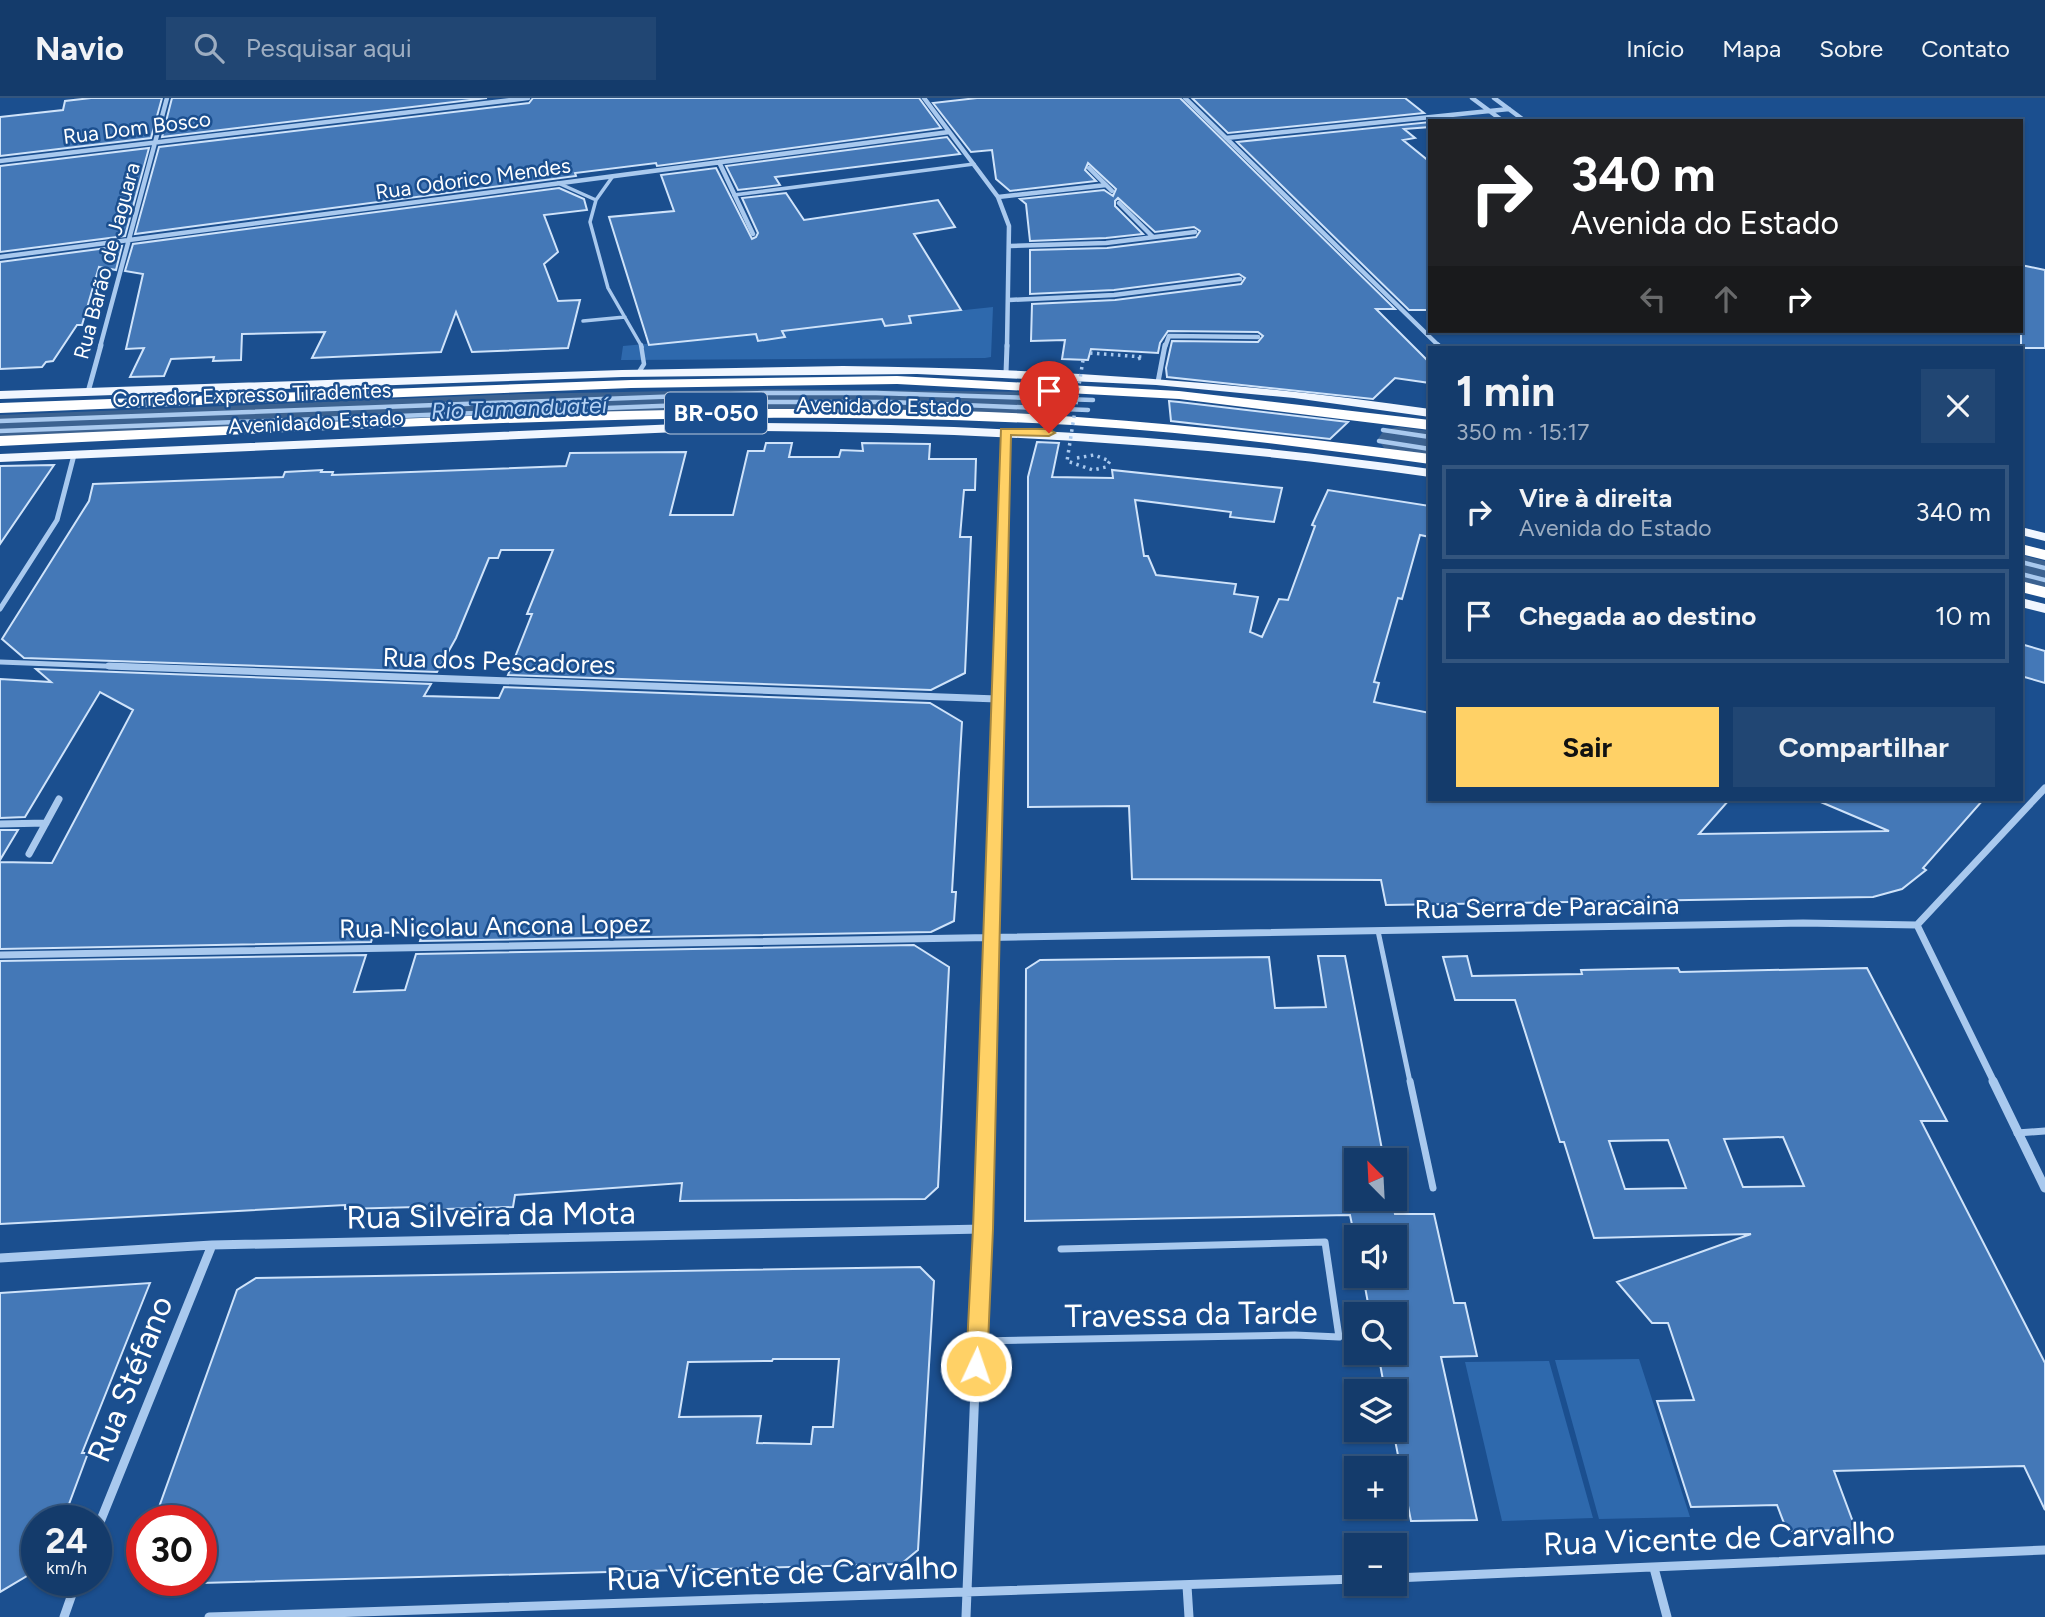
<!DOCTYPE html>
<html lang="pt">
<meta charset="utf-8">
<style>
:root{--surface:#143b6b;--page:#214673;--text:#f1f3f6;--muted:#9dadc1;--line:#33557e;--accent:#ffd166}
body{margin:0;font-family:Figtree,sans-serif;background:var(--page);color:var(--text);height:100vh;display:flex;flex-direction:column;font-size:26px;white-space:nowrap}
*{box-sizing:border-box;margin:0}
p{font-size:23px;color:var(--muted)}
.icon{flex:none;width:38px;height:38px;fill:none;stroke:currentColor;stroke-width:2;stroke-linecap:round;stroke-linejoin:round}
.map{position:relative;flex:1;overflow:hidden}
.details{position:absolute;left:1428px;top:248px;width:595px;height:455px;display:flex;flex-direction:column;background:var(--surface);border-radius:0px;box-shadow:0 2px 5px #0004,0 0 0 2px var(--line)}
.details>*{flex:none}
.banner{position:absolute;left:1428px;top:21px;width:595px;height:214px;border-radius:0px;box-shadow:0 2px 5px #0004,0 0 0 2px var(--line);background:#202124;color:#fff;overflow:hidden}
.needle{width:46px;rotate:336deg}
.buttons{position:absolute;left:1344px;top:1050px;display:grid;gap:14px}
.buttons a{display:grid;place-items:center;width:63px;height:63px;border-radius:0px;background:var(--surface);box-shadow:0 2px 5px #0004,0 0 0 2px var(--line);font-size:35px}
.speed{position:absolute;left:21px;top:1407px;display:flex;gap:14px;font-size:35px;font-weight:700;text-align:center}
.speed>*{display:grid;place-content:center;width:91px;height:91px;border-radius:50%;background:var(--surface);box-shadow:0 2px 5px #0004,0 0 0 2px var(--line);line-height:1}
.speed small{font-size:18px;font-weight:400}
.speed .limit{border:10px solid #d22;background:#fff;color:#111}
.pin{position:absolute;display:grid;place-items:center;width:60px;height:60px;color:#fff;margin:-72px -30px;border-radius:50% 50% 50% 0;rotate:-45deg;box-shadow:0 0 7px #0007}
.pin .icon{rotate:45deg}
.me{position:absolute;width:77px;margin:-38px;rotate:3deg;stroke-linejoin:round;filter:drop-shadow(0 0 5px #0008)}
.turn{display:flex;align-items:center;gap:24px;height:147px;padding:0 28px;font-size:32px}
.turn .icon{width:91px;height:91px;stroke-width:2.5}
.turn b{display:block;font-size:49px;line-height:60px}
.lanes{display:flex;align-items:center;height:66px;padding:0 28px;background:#0003;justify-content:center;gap:35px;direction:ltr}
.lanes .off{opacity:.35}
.round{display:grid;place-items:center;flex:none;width:74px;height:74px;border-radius:0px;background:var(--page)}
.headline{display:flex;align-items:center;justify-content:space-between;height:119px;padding:0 28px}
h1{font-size:42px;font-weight:700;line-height:52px}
.primary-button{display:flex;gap:14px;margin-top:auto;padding:14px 28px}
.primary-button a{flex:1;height:80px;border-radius:0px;background:var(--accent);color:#111;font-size:28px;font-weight:700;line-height:80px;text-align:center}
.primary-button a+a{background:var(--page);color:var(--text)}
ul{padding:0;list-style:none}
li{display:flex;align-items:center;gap:21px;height:94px;margin:0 14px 10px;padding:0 14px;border:4px solid var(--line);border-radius:0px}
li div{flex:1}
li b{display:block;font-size:26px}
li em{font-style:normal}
header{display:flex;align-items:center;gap:42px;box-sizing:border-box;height:98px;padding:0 35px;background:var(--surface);border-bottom:2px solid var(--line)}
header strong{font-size:33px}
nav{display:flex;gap:38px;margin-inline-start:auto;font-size:24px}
.search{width:490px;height:63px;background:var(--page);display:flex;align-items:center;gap:18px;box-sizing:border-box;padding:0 24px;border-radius:0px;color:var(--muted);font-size:26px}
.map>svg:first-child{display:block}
.green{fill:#2e69ad}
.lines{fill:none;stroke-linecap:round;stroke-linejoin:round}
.river{fill:#3c6290;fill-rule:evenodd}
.building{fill:#4478b7;stroke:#cfe3fa;stroke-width:2;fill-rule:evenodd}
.path{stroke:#a9c9ee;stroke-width:3.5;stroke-dasharray:2.5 4.5;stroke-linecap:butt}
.lane-far3{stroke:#a9c9ee;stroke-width:3.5}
.lane-far2{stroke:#a9c9ee;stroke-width:4.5}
.lane-far1{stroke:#a9c9ee;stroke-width:5}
.lane{stroke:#a9c9ee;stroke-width:7}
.street-far3{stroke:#a9c9ee;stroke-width:4.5}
.street-far2{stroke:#a9c9ee;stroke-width:5}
.street-far1{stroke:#a9c9ee;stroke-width:7}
.street{stroke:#a9c9ee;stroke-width:9}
.primary{fill:#f0f6ff;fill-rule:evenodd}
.highway{fill:#fff;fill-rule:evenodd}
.path-bridge{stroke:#a9c9ee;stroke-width:3.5;stroke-dasharray:2.5 4.5;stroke-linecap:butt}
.route{fill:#ffd166;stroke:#a68842;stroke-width:2}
.labels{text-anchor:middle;stroke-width:5;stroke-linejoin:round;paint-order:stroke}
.far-street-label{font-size:21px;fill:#fff;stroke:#1b4f8f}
.far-water-label{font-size:23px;font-style:italic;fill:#b5d3f5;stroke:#1b4f8f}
.shield{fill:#1b4f8f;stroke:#bbcadd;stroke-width:2}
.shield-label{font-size:24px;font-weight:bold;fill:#fff}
.street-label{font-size:26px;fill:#fff;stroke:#1b4f8f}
.near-street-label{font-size:32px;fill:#fff;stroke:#1b4f8f}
</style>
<header>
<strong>Navio</strong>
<div class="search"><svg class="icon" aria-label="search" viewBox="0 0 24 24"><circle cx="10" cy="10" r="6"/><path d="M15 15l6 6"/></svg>Pesquisar aqui</div>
<nav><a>Início</a><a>Mapa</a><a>Sobre</a><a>Contato</a></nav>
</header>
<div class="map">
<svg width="2045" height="1519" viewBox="0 0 2045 1519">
<rect width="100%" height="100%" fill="#1b4f8f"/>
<path class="green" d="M993,209L991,259L985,260L621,262L623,248L756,236L758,242L784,239L782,233L882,221L885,228L911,225L908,218Z
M1639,1261L1690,1419L1599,1421L1555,1262Z
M1549,1263L1593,1420L1502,1423L1465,1264Z"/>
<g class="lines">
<path class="river" d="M778,291L1037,294L1051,298L1056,306L1051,314L1037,318C691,310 346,327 0,341V317L519,296Z
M1398,329L1430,333V357L1384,350L1378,341L1384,332Z
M2021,457L2045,463V489L2021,483Z"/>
</g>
<path class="building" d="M91,0H162L151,40L0,58V19L63,12L65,3Z
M172,0H487L162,39Z
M533,0H919L941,30L657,68L656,65L575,75L576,78L135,136L159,49L529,5Z
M977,0H1180L1395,211H1376L1430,265V285L1395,280L1373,301L1167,279L1166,270L1172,243L1258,244L1263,238L1258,234L1168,233L1160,245L1158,255L1091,251L1088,262L1062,261L1065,242L1031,243L1032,206L1115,202L1241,186L1245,180L1239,176L1114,192L1030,196V152L1107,150L1196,139L1200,133L1194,129L1155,134L1118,100L1115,103V108L1143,136L1106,140L1030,143L1026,106L1020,101L1104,92L1113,98L1116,91L1088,65L1085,72L1096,83L1010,93L996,81L992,52L971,54L933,5Z
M1192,0H1405L1424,15L1228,35Z
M1430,24V29L1404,31L1415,40L1403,42L1430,64V212H1409L1237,44Z
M947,39L960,56L775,79L780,87L738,92L726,68Z
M149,50L125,138L0,154V68Z
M716,70L752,141L756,139L758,135L742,100L786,95L804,122L938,102L955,129L914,136L961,212L909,218L911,225L885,228L882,221L782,233L785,239L758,243L756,236L649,247L609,119L674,113L661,77Z
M559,90L584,101L587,112L544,117L558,154L544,166L558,203L580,202L568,250L472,254L456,214L441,254L312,260L325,234L242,236L241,262L213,263L214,259L171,261L164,278L130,279L144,250L126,251L143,176L125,173L133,146Z
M122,148L116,172L99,169L82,227H77L53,263L46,264L42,269L0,271V164Z
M2021,167L2045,172V250H2021Z
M1169,303L1179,304L1348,324L1330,341L1171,323Z
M1037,344L1059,345L1052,379L1113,380L1112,372L1282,390L1274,424L1230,419L1231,414L1135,402L1144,458H1148L1156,477L1236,486L1234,496L1258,499L1250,534L1262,539L1279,501L1288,502L1315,428L1312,427L1328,392L1430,408V439L1420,437L1402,501L1398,500L1374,584L1379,585L1374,604L1430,615V702H1729L1699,736L1889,733L1816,702H1983L1923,770L1926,772L1902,791L1873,799L1386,807L1381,782L1132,781L1129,708L1028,709V379Z
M766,345H792L789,359H839L841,352L863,353L862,345L930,346L929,361H976L975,392H964L960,439H971L965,575L931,592L508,577L532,516H527L553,452H501L498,460H489L456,540L437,574L24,560L2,541L89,403L93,386L283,379L285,374L322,372L321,374H333L332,377L566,368L570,355L686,354L670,417H733L748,353H764Z
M54,367L0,446V368Z
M2021,546L2045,553V585L2021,578Z
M36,571L431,586L424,598L499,600L504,589L930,605L962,624L952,794H956L954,823L931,834L420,843L423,834L374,835L371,844L0,851V764L52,765L133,612L100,594L25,719L0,720V581L51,584Z
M0,732H18L0,762Z
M914,847L949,869L938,1089L925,1101L680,1103L682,1085L515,1097L513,1109L415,1112L416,1109L345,1111V1107L0,1126V863L366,857L354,894L405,892L416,856Z
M1318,858H1345L1384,1062H1356V1101H1392L1395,1116H1434L1454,1205H1465L1477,1258L1441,1259L1477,1422L1411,1423L1393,1332L1395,1293H1385L1378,1255H1395V1216H1370L1363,1178H1395V1139H1356V1146L1350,1117L1025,1123L1026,871L1040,862L1269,859L1275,910L1326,909Z
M1467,858L1472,878L1582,876L1581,872L1678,870L1680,874L1867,870L1947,1023H1921L2045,1265V1412L2024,1368L1834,1373L1856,1432L1787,1433L1777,1407L1691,1409L1657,1303L1694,1302L1668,1225H1652L1617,1184L1751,1136L1594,1140L1564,1044H1560L1515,902H1455L1443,859ZM1783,1039L1804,1088L1743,1089L1724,1041ZM1668,1042L1686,1090L1625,1091L1609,1043Z
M920,1169L934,1183L918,1452L901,1466L201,1485V1423H154L237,1192L256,1180ZM773,1261H839L833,1329H813L811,1346L757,1345L761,1318L679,1319L688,1264L772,1263Z
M150,1185L82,1355H88L69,1406L61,1407L55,1423H37V1472L0,1494V1195Z"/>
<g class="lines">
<path class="path" d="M1090,255L1143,259L1135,262"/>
<path class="lane-far3" d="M613,78L596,102L590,124L608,190L642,249
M558,85L596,102
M734,97L974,66
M583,223L625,219"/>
<path class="lane-far2" d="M639,274L644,266L641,247
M0,323L765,295H876L1093,302
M1383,332L1430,339
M0,333L766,304H890L1088,312
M1379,343L1430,351
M2021,464L2045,470
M2021,476L2045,482"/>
<path class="lane-far1" d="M1378,833L1410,984"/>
<path class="lane" d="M1410,983L1433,1090
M2017,1035L2045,1033
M977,1243L1295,1237L1339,1239L1325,1144L1061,1151"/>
<path class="street-far3" d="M924,0L998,99L1009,128L1007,249
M1185,0L1440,249
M1472,0L1503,23
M1494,0L1525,23
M1226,40L1509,11
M0,63L528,0
M719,64L753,136
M1089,70L1112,93
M998,99L1106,87
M1119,105L1153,139
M1010,148L1106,145L1195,134
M0,159L949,34
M1009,202L1114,197L1240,181
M100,249L167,0
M1165,249L1169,238L1258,239"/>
<path class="street-far2" d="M1438,247L1441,250
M1006,275L1007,247
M1158,284L1165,247
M88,294L101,247
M0,511L57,422L74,357
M0,564L156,570
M998,570L1005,334"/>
<path class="street-far1" d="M109,568L997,601
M0,726L46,725
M29,756L59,701
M1917,827L1994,984
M0,857L1803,825L1917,827L2045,690
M987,984L999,568"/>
<path class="street" d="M1993,983L2045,1090
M0,1160L212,1147L983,1131
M96,1434L212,1147
M1654,1470L1667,1519
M1395,1480L2045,1452
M1187,1488L1189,1519
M64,1519L77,1482
M209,1519L1356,1481
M966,1519L987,983"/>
<path class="primary" d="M843,268C1040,270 1235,283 1430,311V319L1294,300L1156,287L917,276L622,279L0,301V293L622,272Z
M700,325C945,324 1187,336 1430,371V379C1187,344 945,332 700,333L0,364V356Z
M2021,429L2045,435V443L2021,437Z
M2021,500L2045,506V515L2021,509Z"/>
<path class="highway" d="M897,278L1179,293L1430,322V332L1179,301L897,286L631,290L0,315V305L631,282Z
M716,311C836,311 957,310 1077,319C1195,327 1312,341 1430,356V366C1311,350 1192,334 1072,327C715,308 357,331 0,348V338L537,315Z
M2021,446L2045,452V462L2021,456Z
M2021,483L2045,489V500L2021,494Z"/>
<path class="path-bridge" d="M1077,360L1094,357L1110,363L1106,369L1093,372L1067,363L1083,262"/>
</g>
<path class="route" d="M1001,331H1049L1055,335L1049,338L1011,337L993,1131L987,1268L984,1274L976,1277L969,1274L966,1268L973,1131Z"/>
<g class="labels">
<g class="far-street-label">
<text transform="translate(137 30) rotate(-7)" y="7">Rua Dom Bosco</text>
<text transform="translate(473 81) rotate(-8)" y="7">Rua Odorico Mendes</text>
<text transform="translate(107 163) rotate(-75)" y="7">Rua Barão de Jaguara</text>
<text transform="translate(252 297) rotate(-2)" y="7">Corredor Expresso Tiradentes</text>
<text transform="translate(884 308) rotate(1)" y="7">Avenida do Estado</text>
<text transform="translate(316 324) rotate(-3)" y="7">Avenida do Estado</text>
</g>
<g class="far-water-label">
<text transform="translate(519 310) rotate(-2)" y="8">Rio Tamanduateí</text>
</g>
<rect class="shield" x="665" y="294.5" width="102" height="41" rx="5"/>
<g class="shield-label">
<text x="716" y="323">BR-050</text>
</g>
<g class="street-label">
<text transform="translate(499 563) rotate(2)" y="9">Rua dos Pescadores</text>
<text transform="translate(1547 809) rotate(-1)" y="9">Rua Serra de Paracaina</text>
<text transform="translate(495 828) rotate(-1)" y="9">Rua Nicolau Ancona Lopez</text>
</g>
<g class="near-street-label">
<text transform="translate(491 1117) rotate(-1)" y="11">Rua Silveira da Mota</text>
<text transform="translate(1191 1216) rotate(-1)" y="11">Travessa da Tarde</text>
<text transform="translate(130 1281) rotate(-68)" y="11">Rua Stéfano</text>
<text transform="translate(1719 1440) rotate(-2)" y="11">Rua Vicente de Carvalho</text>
<text transform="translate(782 1475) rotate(-2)" y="11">Rua Vicente de Carvalho</text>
</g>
</g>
</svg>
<div class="buttons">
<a><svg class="needle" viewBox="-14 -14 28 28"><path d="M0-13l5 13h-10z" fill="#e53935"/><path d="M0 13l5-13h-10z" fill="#9dadc1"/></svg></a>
<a><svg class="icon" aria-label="sound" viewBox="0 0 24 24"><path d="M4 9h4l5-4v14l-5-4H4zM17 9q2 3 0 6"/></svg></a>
<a><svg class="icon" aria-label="search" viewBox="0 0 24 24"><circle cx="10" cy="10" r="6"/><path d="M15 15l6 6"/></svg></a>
<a><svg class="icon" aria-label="layers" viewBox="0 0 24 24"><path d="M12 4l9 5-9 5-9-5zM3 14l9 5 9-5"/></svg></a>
<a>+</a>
<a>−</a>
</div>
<div class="speed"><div>24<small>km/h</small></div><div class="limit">30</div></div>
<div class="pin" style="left:1049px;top:335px;background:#d93025"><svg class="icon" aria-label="arrive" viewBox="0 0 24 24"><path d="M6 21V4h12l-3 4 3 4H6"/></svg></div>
<svg class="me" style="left:976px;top:1268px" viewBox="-20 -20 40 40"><circle r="17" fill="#ffd166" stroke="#fff" stroke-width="3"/><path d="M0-11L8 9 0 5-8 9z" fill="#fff"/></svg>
<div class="banner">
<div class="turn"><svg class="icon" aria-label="right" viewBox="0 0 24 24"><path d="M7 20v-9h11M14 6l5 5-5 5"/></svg><div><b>340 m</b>Avenida do Estado</div></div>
<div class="lanes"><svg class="icon off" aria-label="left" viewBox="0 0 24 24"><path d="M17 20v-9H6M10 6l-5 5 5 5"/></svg><svg class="icon off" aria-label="ahead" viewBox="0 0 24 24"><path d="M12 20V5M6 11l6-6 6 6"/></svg><svg class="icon" aria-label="right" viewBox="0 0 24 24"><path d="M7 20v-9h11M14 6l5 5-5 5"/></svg></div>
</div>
<section class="details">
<div class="headline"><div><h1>1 min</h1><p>350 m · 15:17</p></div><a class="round"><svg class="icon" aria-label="close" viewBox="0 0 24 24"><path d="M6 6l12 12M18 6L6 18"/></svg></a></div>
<ul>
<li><svg class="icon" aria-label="right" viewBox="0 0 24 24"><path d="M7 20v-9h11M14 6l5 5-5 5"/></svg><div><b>Vire à direita</b><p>Avenida do Estado</p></div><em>340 m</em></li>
<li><svg class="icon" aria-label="arrive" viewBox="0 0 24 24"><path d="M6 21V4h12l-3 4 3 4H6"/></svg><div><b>Chegada ao destino</b></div><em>10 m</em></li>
</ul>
<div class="primary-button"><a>Sair</a><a>Compartilhar</a></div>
</section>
</div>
